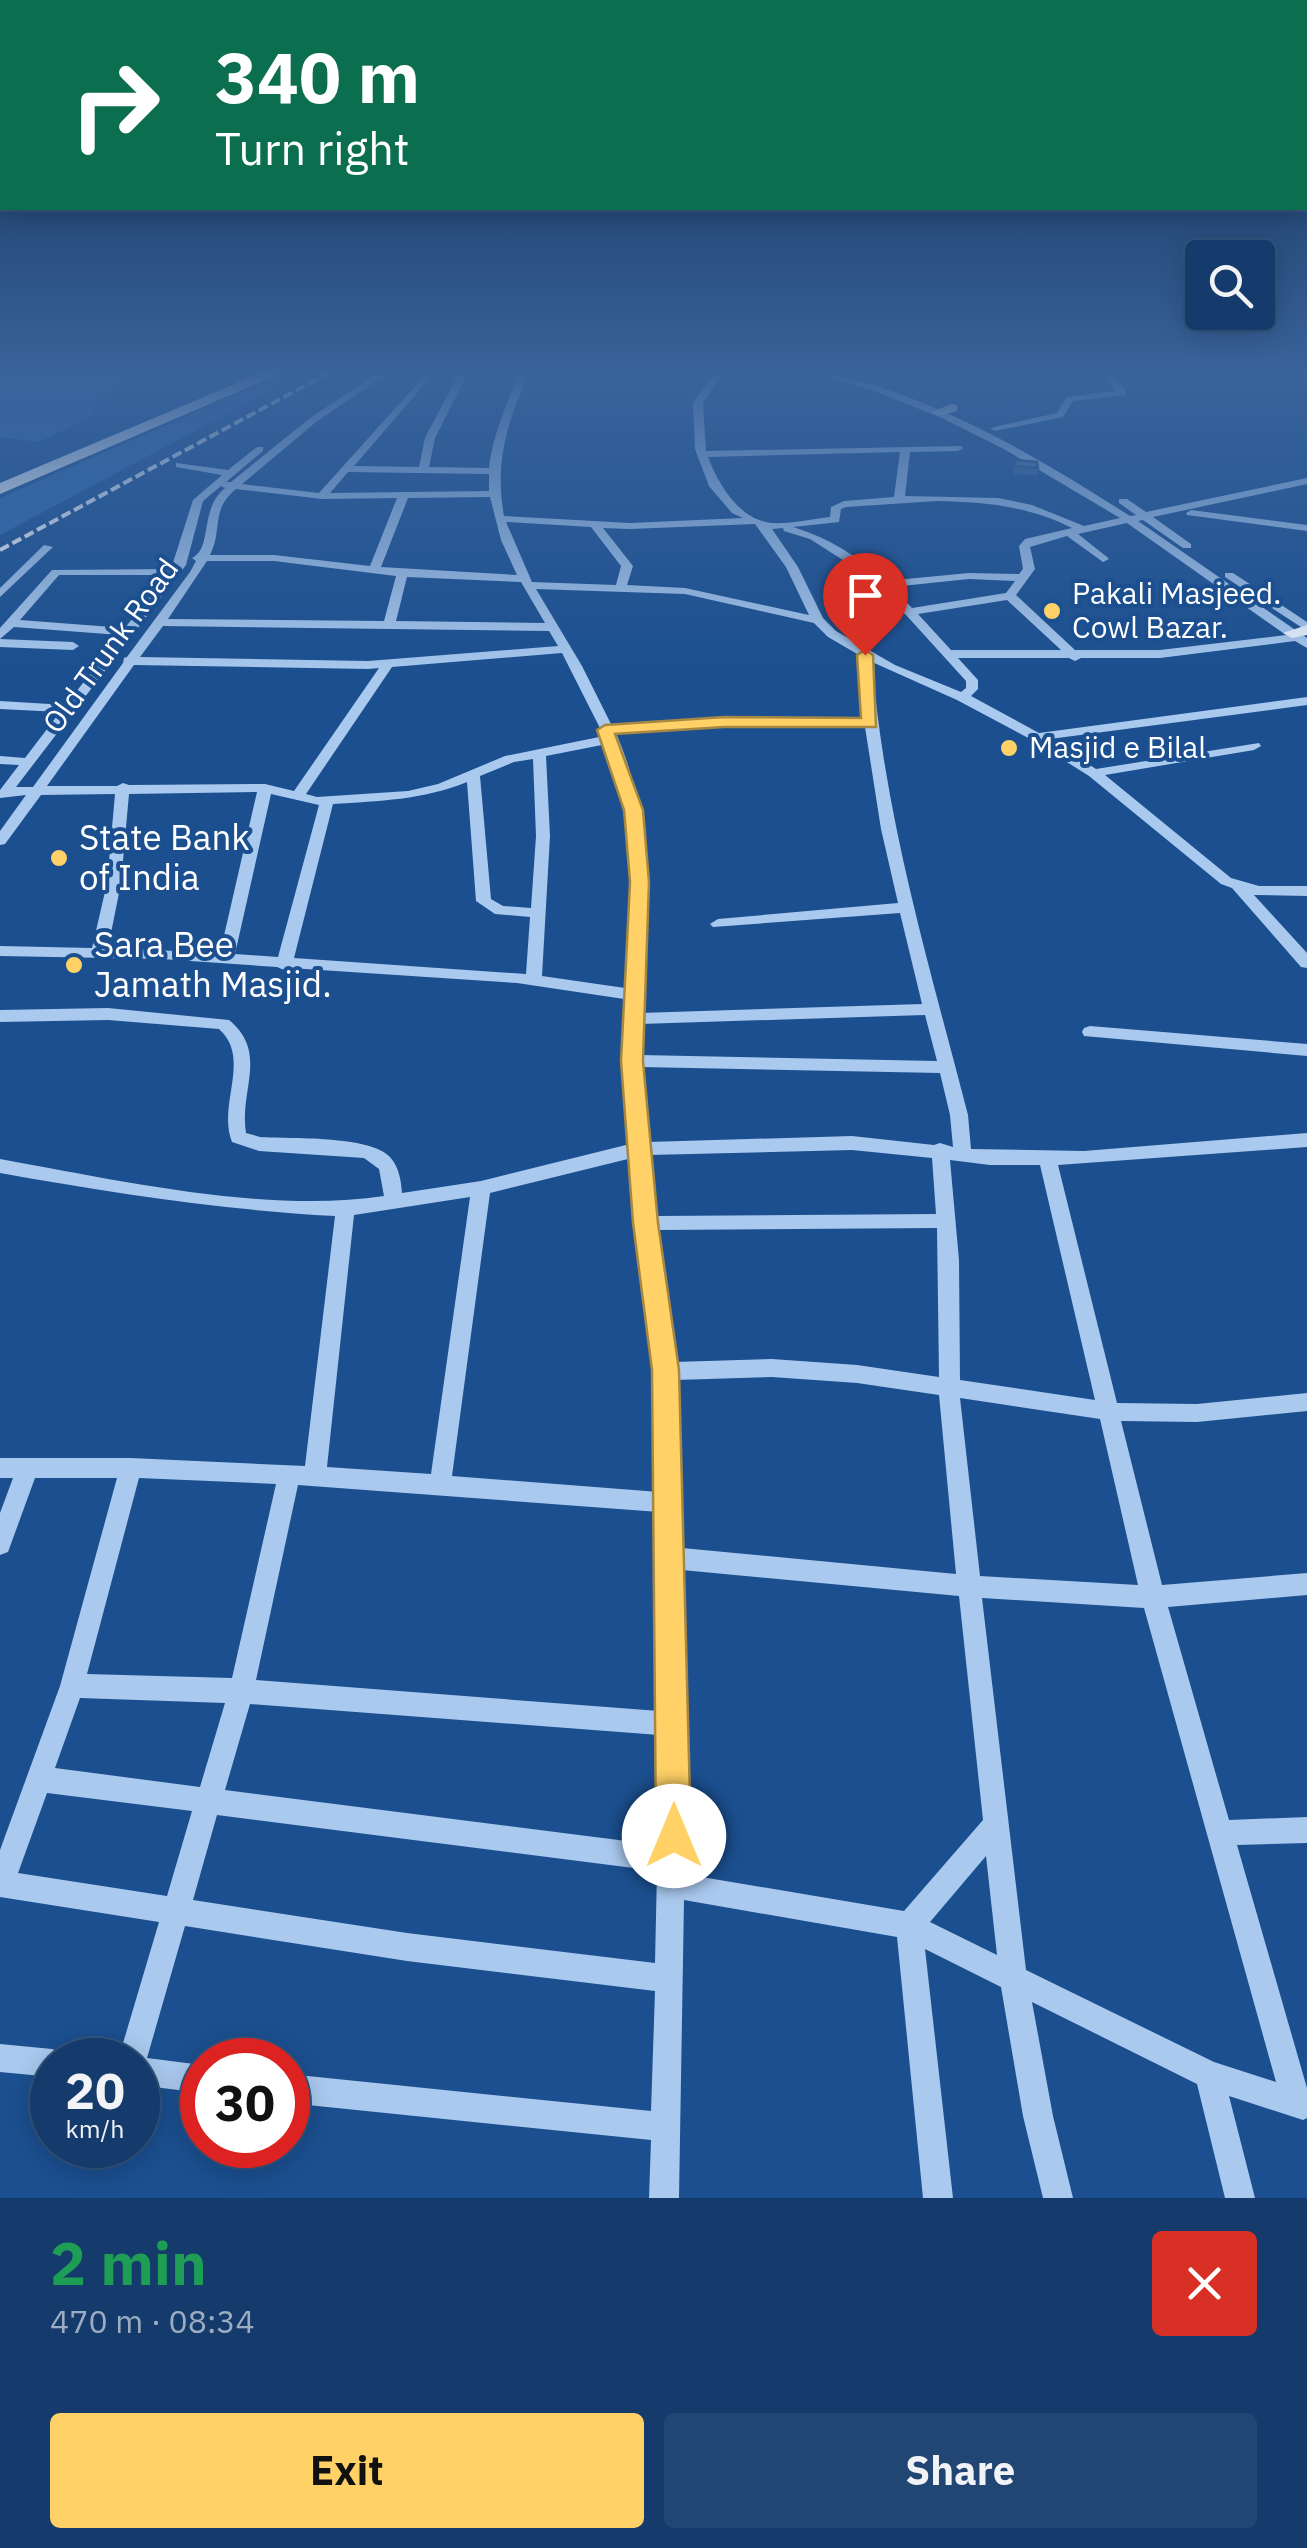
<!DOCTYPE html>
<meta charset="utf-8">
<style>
:root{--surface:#143b6b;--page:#214673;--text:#f1f3f6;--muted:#9dadc1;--line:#33557e;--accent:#ffd166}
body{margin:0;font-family:"IBM Plex Sans",sans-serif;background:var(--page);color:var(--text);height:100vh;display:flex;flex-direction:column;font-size:38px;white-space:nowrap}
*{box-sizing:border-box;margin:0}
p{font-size:32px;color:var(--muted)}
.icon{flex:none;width:55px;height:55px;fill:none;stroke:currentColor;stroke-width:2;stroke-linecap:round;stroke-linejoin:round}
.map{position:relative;height:2198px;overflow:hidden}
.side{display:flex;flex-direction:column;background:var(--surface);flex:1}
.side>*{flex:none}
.guide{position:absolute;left:0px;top:0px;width:1308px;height:210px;box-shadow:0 5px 25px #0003,0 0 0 2px var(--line);background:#0b6e4f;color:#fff;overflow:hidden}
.controls{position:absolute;left:1185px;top:240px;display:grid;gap:20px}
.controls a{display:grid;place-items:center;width:90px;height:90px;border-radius:10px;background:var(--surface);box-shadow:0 5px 25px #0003,0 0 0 2px var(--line);font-size:50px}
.speed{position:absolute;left:30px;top:2038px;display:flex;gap:20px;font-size:50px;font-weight:700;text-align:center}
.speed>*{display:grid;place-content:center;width:130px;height:130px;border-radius:50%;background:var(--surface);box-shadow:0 5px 25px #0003,0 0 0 2px var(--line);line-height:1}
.speed small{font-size:25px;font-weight:400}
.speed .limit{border:15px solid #d22;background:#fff;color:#111}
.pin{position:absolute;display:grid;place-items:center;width:85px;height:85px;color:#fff;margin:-102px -42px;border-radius:50% 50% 50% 0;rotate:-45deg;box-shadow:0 0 10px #0007}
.pin .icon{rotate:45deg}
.me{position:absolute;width:110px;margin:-55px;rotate:0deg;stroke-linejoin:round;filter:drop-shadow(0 0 8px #0008)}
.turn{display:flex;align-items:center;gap:35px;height:210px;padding:0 50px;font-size:45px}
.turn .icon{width:130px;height:130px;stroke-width:2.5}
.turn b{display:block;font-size:70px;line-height:85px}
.round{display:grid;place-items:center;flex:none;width:105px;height:105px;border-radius:10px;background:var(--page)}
.headline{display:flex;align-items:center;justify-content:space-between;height:170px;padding:0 50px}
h1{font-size:60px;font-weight:700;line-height:75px;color:#1e9e55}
.cta{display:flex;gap:20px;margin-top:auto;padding:20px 50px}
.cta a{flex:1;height:115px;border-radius:10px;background:var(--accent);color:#111;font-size:40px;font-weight:700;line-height:115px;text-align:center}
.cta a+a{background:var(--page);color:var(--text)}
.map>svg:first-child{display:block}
.green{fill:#2e69ad}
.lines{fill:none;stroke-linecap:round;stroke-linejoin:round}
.minor{fill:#a9c9ee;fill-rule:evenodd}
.major{fill:#f0f6ff;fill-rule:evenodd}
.highway{fill:#fff;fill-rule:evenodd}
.rail{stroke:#fff;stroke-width:4;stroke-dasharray:10 4;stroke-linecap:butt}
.wall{fill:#3a679d}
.building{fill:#4478b7;stroke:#305480;stroke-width:2.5}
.route{fill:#ffd166;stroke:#a68842;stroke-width:2.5}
.poi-dot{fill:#ffd166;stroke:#1b4f8f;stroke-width:4}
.labels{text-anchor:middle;stroke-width:8;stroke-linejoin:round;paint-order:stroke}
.far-poi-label{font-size:30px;fill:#fff;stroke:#1b4f8f;text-anchor:start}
.far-street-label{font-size:30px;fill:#fff;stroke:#1b4f8f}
.poi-label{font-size:35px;fill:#fff;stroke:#1b4f8f;text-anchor:start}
</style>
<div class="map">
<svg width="1307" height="2198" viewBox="0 0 1307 2198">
<rect width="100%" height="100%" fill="#1b4f8f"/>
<path class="green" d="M0,369H152L100,396L92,416L39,442L0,437Z
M295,369H311L0,535V498Z"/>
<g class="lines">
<path class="minor" d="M384,369H394L316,422L242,484L319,493L426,374L429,379L354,466L419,467L425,438L461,369H470L435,438L429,467L489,468C493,433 508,401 521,369H530C508,422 494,459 504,516L630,523L743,518L732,513L709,486L695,449L693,403L717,369H726L703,403L706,451L961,446L963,448L958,451L910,452L905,496L998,498L1032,505L1084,526L1120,518L1004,449L940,417L874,391L804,369C824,369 843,377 863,382C959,410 1047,463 1130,516L1136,515L1119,503V499H1127L1146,512L1307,478V484L1153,517L1191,544V548H1183L1143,520L1138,521L1307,638V648L1295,641L1160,658H1081L1075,661L1069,658H958L978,680V689L971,696L1039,733L1307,697V705L1050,739L1096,769L1259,743L1261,746L1254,750L1105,775L1231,878L1259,886H1307V896L1254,895L1307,953V968L1301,967L1232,888L1221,884L1089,776L1032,740L957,700L872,662C885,820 929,964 968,1115L971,1149L1084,1151L1307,1133V1147L1058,1165L1117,1403L1197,1404L1307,1393V1411L1197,1422L1121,1421L1162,1585L1307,1573V1595L1168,1607L1229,1820L1307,1817V1843L1237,1845L1307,2088V2118L1303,2120L1229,2096L1255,2198H1225L1197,2084L1032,2002L1053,2116L1073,2198H1043L1023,2116L1001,1987L925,1949L953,2198H923L897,1937L684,1900L679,2198H649L651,2140L288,2103V2074L651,2111L655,1991L407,1961L185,1926L147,2058L202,2065V2093L138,2085V2060H118L159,1922L0,1897V1850L60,1686L117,1478H35L8,1552L0,1555V1513L13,1478H0V1458H131L305,1466L335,1216C222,1210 112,1193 0,1173V1159C117,1180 267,1214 384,1196L379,1169L364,1158L259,1151L232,1142C217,1105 252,1058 219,1029L108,1020L0,1022V1010L108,1008L229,1020C269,1053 239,1090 246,1133L260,1137C289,1139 370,1135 390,1157C399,1167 401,1180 402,1193L481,1181L630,1144L623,1064L624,999L517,983L290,968L284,970L277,967L162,959L0,956V946L92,948L107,883L115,794L41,795L5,844L0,845V831L26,795L0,798V790L19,765L0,764V756L25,758L60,712L0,709V701L66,705L120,635L14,627L0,639V628L52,570L171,569L193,500L222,475L176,467V463L228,470L257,447H263V451L226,482H231L310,418ZM900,452L894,497L844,501L831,507L830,517C812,519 791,524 772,523C740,520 719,486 708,457ZM348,472L489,474V491L330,493ZM221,486L225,488C199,509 213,548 192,558L196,561L190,572L127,657L124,658L123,663L33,787H16L186,565L203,501ZM236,489L322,499L397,498L370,566L274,555H210C223,530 210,510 236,489ZM490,497L501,540L517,575L381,567L408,498ZM937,501C985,502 1029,506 1072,528L1025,539L1019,546L1023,569L1019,574L969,573L885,581C857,556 829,538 793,527L839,522L841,509L846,507ZM506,522L591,527L621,566L616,585L532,582ZM1127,523L1286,635L1160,650H1075L1016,595L1035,569L1030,547L1067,536L1103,562L1109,559L1107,557L1078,534ZM755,524L786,567L809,615L685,588L627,585L633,566L603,528L630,529ZM783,528L784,531L810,539L860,571L907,616L966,681V688L961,692L895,665L836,631L823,618L798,567L772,529ZM207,561H274L396,576L384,621L168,619ZM59,575H166L125,628L20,620ZM407,577L521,582L545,623L396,621ZM969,579L1015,581L1006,593L912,608L892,587ZM536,589L685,594L814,623L828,637L859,655L864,719L724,718L612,726L582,666ZM1007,600L1061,650H951L918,614ZM163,626L549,631L558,646L368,661L140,657ZM562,653L604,736L505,756L438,784L408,791L317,797L306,794L392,667ZM134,665L368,669L379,668L294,791L265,784L129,785L123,783L117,786H47ZM724,726L865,727L881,829L898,903L718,919L710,924L713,927L900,913L922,1004L640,1013C642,909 659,834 616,733ZM607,744C639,826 630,902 625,988L542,976L550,836L546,756ZM533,759L536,836L531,908L503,906L491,899L480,776L514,762ZM467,782L476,901L495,914L530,917L526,974L294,958L333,804C379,801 423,800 467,782ZM257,792L220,953L108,948L121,883L129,794ZM271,794L319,805L278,957L235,954ZM925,1015L937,1061L640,1055V1024ZM641,1067L940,1073L950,1115L953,1147L940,1143L934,1145L852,1136L648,1142ZM852,1150L932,1158L936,1214L657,1216L649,1155ZM632,1158L639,1218L636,1223L640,1229L655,1372L659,1492L452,1476L490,1193ZM950,1160L990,1165H1040L1095,1400L960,1380L959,1260ZM470,1197L431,1474L327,1467L354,1215ZM937,1228L939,1377L857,1365L772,1359L674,1362L659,1230ZM772,1377L857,1383L939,1395L956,1574L682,1548L676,1380ZM960,1398L1100,1419L1138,1585L980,1576ZM139,1478L276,1484L232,1678L87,1674ZM298,1485L659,1512V1711L256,1680ZM682,1570L959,1596L983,1820L904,1911L684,1874L686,1860L684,1854ZM982,1598L1144,1608L1276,2082L1214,2062L1026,1970ZM80,1698L225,1703L200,1787L55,1768ZM250,1704L659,1735L658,1845L225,1790ZM47,1793L192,1811L167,1896L18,1873ZM217,1815L657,1871L655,1963L407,1933L193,1900ZM986,1856L997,1955L930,1922Z
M1099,369H1108L1126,391V395L1073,401L1063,417L995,431L990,428L1057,413L1067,397L1116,391Z
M1191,510L1307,525V531L1187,515L1186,513Z
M44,545L53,547L0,597V588Z
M1225,573H1233L1307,622V631L1225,577Z
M0,639L73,642L79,646L73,650L0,647Z
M1090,1026L1307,1044V1056L1084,1036L1082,1032L1084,1028Z
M0,2044L52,2049L62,2053L65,2060H52V2077L0,2072Z"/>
<path class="major" d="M952,404L957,405V411L938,416L931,412Z
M1307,625V635L1292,638L1283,633Z"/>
<path class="highway" d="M270,369H291L0,494V483Z"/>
<path class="rail" d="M0,550L336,369"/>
</g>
<path class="wall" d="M1015,460L1038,468L1037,475L1014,474Z"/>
<path class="building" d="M1015,460L1037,462L1038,468L1015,466Z"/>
<linearGradient id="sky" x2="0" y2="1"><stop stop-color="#0f2b4f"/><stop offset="0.55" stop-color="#39639b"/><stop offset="1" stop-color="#39639b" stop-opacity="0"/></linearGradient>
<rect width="1307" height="677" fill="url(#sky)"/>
<path class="route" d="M865,650L873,655L876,727H724L615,734L643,810L649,882L643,1061L658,1223L679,1370L691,1836L686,1848L674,1853L661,1848L656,1836L652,1370L633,1223L621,1061L630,882L624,810L597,730L605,725L724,717L861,718L857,655Z"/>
<g class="poi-dot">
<circle cx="1052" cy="611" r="10"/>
<circle cx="1009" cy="748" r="10"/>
<circle cx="59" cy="858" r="10"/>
<circle cx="74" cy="965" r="10"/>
</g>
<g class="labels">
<g class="far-poi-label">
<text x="1072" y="604">Pakali Masjeed.<tspan x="1072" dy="34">Cowl Bazar.</tspan></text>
<text x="1029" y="758">Masjid e Bilal</text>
</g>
<g class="far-street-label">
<text transform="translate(111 646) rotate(-54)" y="10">Old Trunk Road</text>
</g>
<g class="poi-label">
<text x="79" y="850">State Bank<tspan x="79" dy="40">of India</tspan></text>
<text x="94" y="957">Sara Bee<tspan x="94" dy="40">Jamath Masjid.</tspan></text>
</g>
</g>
</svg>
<div class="controls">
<a><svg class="icon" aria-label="search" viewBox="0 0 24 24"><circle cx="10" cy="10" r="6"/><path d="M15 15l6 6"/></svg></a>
</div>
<div class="speed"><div>20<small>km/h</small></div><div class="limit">30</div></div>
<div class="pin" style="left:865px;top:655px;background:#d93025"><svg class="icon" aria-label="arrive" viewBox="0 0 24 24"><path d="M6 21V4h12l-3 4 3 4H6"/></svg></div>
<svg class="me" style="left:674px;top:1836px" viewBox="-20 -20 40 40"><circle r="19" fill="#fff"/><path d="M0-13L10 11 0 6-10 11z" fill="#ffd166"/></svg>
<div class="guide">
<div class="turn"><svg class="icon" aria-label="right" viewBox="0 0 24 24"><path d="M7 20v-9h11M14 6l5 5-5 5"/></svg><div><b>340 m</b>Turn right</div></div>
</div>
</div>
<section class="side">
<div class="headline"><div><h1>2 min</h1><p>470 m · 08:34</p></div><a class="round" style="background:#d93025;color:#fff"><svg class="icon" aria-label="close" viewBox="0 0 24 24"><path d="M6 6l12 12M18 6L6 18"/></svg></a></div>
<div class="cta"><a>Exit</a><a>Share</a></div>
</section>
